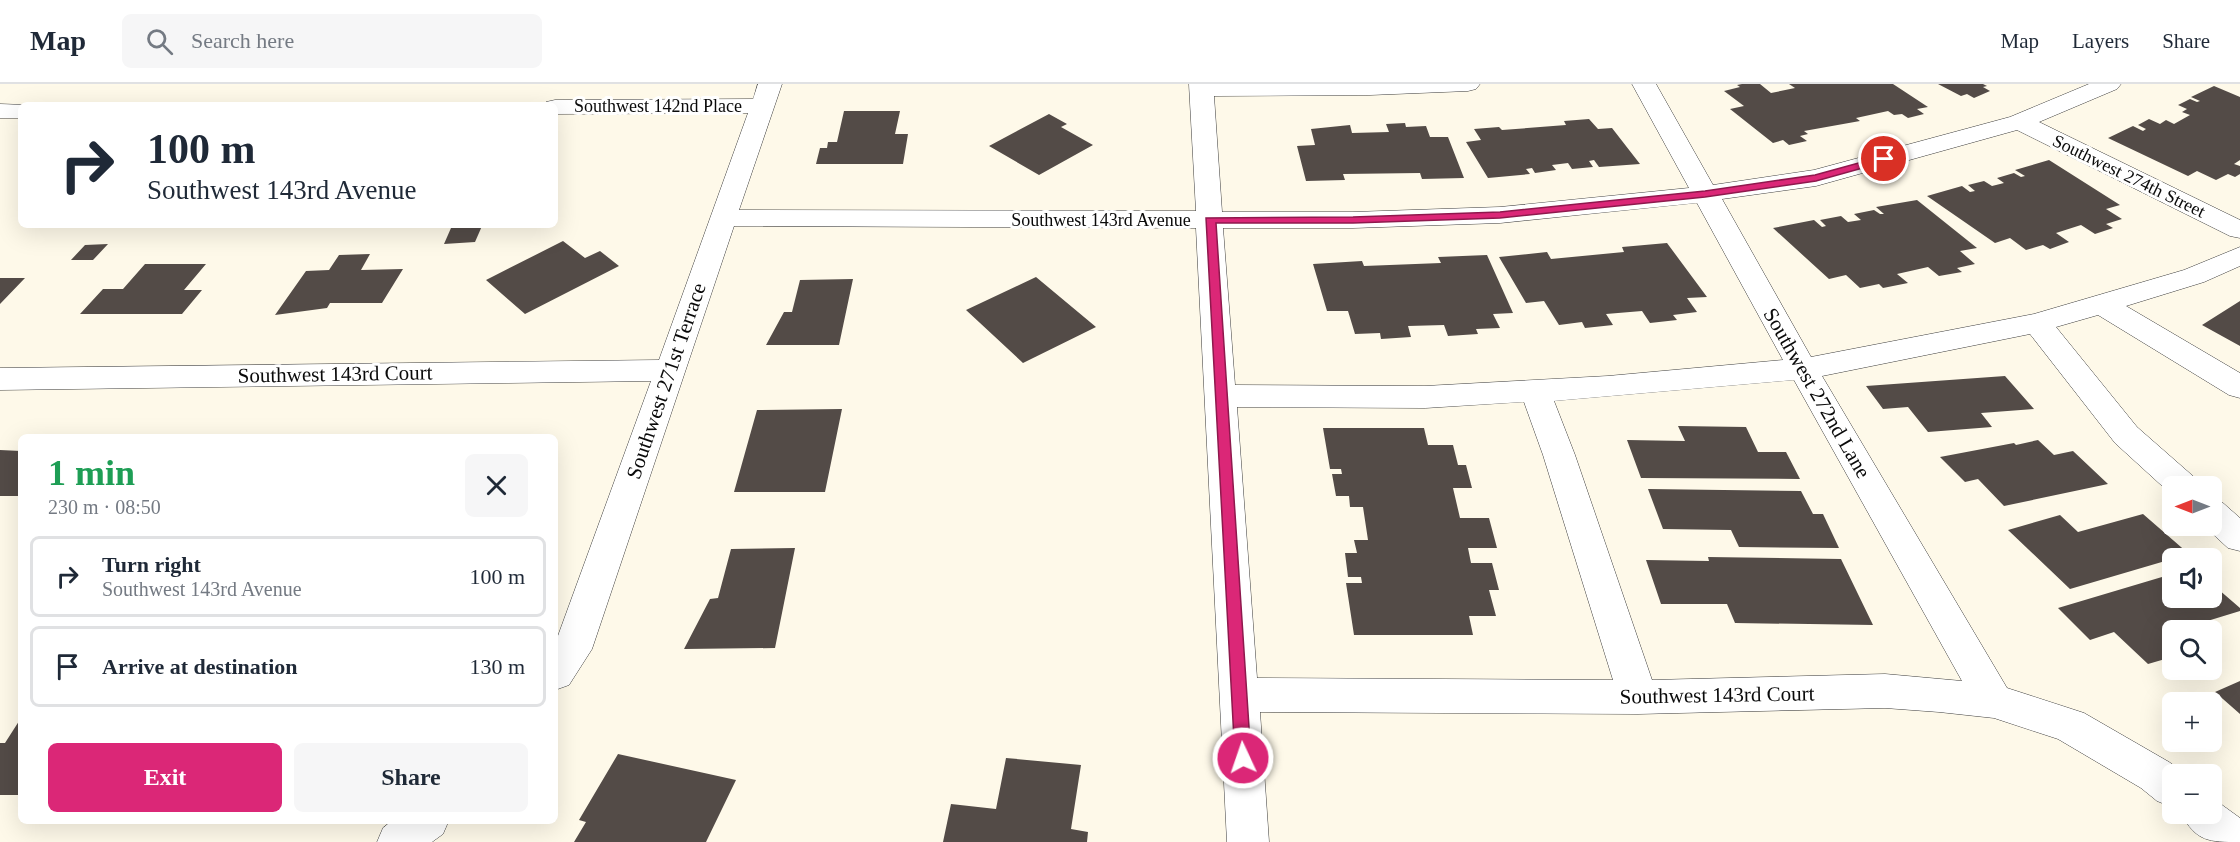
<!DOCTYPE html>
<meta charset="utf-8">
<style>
:root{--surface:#fff;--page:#f6f6f7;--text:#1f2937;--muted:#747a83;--line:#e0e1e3;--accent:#db2777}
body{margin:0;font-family:"Times New Roman",serif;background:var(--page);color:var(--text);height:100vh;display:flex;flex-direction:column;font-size:22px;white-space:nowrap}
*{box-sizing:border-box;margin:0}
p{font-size:20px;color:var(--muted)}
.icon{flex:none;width:33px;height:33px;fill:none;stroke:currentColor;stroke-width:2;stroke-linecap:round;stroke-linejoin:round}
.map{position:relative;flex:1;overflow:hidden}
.drawer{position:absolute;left:18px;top:350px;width:540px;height:390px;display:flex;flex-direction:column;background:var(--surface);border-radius:9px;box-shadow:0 6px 24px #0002}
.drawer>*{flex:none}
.banner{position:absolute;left:18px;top:18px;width:540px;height:126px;border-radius:9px;box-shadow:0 6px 24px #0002;background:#fff;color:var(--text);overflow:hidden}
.needle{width:39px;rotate:270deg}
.tools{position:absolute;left:2162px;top:392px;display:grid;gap:12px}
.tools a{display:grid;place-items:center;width:60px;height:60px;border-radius:9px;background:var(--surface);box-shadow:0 6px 24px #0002;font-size:30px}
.pin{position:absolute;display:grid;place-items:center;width:51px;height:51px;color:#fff;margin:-26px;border:3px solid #fff;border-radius:50%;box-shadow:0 2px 6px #0007}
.me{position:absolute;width:66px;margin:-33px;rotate:357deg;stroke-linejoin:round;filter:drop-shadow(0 0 4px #0008)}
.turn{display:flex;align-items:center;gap:21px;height:126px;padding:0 30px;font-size:27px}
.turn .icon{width:78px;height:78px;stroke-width:2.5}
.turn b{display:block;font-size:42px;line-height:51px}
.round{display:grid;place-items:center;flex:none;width:63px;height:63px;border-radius:9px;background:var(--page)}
.summary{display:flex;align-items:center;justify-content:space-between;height:102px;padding:0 30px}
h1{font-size:36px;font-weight:800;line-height:45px;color:#1e9e55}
.button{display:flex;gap:12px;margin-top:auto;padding:12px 30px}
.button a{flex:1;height:69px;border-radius:9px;background:var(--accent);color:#fff;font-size:24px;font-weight:800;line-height:69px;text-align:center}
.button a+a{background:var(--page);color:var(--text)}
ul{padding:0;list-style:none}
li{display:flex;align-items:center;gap:18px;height:81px;margin:0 12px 9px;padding:0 18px;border:3px solid var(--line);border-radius:9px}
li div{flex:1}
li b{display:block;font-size:22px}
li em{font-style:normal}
header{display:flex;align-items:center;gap:36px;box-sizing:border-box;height:84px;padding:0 30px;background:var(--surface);border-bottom:2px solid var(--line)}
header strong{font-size:28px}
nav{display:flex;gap:33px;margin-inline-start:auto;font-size:21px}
.search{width:420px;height:54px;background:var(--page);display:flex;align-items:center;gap:15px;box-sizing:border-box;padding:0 21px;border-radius:9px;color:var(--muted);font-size:22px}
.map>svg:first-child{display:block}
.building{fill:#534b47}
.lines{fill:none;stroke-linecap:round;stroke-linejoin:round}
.minor-casing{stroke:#3d3d3d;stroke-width:1}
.minor{fill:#fff;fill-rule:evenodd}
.route{fill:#db2777;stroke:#8e194d;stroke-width:1.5}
.labels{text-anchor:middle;stroke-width:6;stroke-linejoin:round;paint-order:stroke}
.far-street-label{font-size:18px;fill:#0a0a0a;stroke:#fff}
.street-label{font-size:21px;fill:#0a0a0a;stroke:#fff}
</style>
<header>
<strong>Map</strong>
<div class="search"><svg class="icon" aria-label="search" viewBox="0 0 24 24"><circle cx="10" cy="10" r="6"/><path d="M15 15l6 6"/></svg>Search here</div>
<nav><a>Map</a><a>Layers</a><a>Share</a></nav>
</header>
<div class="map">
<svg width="2240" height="758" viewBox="0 0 2240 758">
<rect width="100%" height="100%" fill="#fef9e9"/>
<path class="building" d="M1742,0H1760L1771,9L1795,4L1789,0H1893L1928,23L1917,25L1924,30L1908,34L1902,30L1894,31L1888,27L1856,34L1860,37L1804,47L1808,50L1800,52L1807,57L1789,61L1783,56L1773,59L1730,25L1744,22L1724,7L1740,3L1737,1Z
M1938,0H1983L1987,2L1983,3L1990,7L1974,14L1967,10L1961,12Z
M2214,2L2240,13V76L2234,80L2240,82V90L2235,93L2228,90L2216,96L2197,87L2188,92L2108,54L2133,42L2143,47L2146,45L2138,41L2149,35L2160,40L2166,36L2174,40L2190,31L2182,28L2187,25L2178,21L2190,15L2197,18L2200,17L2191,13Z
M844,27H900L895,50H908L903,80H816L820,64H827L828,58H837Z
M1049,30L1067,40L1061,43L1093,61L1039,91L989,62Z
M1589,35L1598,45L1612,44L1640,80L1599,83L1594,76L1589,77L1593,83L1572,85L1568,79L1552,81L1556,86L1535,89L1532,84L1526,85L1530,90L1488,94L1466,58L1481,56L1474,45L1499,43L1502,46L1566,41L1564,37Z
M1405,39L1406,43L1426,42L1430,53H1448L1464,94L1422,95L1420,89L1343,90L1345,96L1306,97L1297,62L1315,61L1311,45L1350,41L1352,49L1389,48L1386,40Z
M2049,76L2120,121L2106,125L2122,135L2106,140L2113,144L2095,150L2081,141L2056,149L2069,158L2050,165L2043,161L2026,166L2010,154L1995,159L1927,112L1962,102L1970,108L1975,107L1968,101L1984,97L1992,102L2004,99L1997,94L2014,89L2021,93L2025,92L2015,86Z
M1917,116L1977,164L1960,167L1975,180L1957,184L1962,188L1939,192L1928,183L1897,190L1908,199L1883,204L1879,200L1860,204L1846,191L1829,195L1773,144L1814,136L1822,143L1826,142L1820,136L1841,132L1848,138L1861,136L1854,130L1874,126L1880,130H1884L1876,123Z
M482,142L475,158L444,160L451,144Z
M563,157L585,174L600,167L619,182L525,230L486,196Z
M1667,159L1707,213L1687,214L1697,228L1673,231L1677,236L1650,239L1642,227L1606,230L1613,241L1585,244L1582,238L1559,241L1544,217L1526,219L1499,173L1547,168L1551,175L1624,168L1622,163Z
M108,160L93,176H71L85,161Z
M370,170L361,186L403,185L382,219H330L327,224L275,231L306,187L329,186L339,171Z
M1487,171L1513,229L1493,230L1500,244L1476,245L1478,250L1448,252L1444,241L1408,242L1411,253L1381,255L1380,249L1355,250L1348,227H1327L1313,180L1362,177L1364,182L1441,179L1438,173Z
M145,180H206L184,206H202L182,230H80L103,205H123Z
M1036,193L1096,243L1023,279L966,226Z
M0,194H25L0,220Z
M853,195L839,261H766L784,228H792L800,196Z
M2240,217V262L2202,241Z
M2005,292L2034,325L1981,329L1992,343L1928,348L1908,323L1883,325L1866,302Z
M842,325L825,408H734L757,326Z
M1678,342L1746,343L1758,368H1786L1800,395L1641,394L1627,356L1685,357Z
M1323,344H1424L1428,361H1453L1458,381H1466L1472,404H1453L1460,434H1489L1497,464H1468L1471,479H1492L1499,506H1489L1496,532H1469L1473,551H1354L1346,499H1362L1361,493H1348L1345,469H1357L1354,456H1368L1363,423H1350L1349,412H1336L1332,390H1342L1341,385H1330Z
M2038,356L2054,371L2073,367L2108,400L2004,422L1978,395L1965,398L1940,373L2014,359L2016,361Z
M0,366L21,367V412H0Z
M1648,405L1801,407L1813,430H1823L1839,464L1739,463L1731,446L1663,445Z
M2143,430L2189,470L2070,505L2008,446L2060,431L2078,448Z
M795,464L775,564L684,565L710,515L718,514L731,465Z
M1708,473L1841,475L1873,541L1735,539L1727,520H1661L1646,476L1709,477Z
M2172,490V513H2211V499L2240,524V527L2191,542L2195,546H2172V573L2148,580L2114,548L2090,556L2058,524Z
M2240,597V630L2215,608Z
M21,634V711H0V659H5Z
M618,670L736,696L706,758H574L586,738L579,736Z
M1006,674L1081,681L1071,745L1088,748L1087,758H943L951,720L996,725Z"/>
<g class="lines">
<defs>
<path id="minor" d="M758,0H782L739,126L1196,127L1189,0H1480L1476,5L1468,7L1370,11L1214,12L1222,128H1353L1500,123L1689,104L1632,0H1656L1713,101L1814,86L2010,33L2089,0H2121L2117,5L2039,38L2240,136V154L2230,152L2017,46L1816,102L1722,115L1811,273L2034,230L2184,186L2240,163V182L2204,198L2126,222L2240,289V314L2229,311L2098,231L2056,243L2137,343L2194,393L2199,402H2172V411L2115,359L2030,250L1822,292L2007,604L2084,629L2169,678L2186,690H2172V723L2157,717L2141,704L2058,655L1994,634L1939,628L1885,624L1638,630L1260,628L1269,758H1227L1196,144L734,142L592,565L569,601L555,606V560L651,297L0,306V284L659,276L748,29L555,30V21H544L546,18L555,16L753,15ZM1697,119L1783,276L1608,292L1425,302L1235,301L1223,144H1353L1500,139ZM1794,296L1962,597L1885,590L1652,596L1575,371L1554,317ZM1524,318L1543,371L1613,596L1257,594L1237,323L1425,324Z
M0,20L26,21H21V34H0Z
M2211,415L2223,419L2240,434V467L2228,464L2203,441H2211Z
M2211,713L2240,734V758C2209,758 2196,758 2181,729H2211Z
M393,736H449L443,750L432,758H377L383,744Z"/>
</defs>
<use href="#minor" class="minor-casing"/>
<use href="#minor" class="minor"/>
</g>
<path class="route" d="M1884,72L1888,73V77L1816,97L1705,113L1500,134L1353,139H1216L1251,674L1249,679L1243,682L1237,679L1235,674L1206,134L1353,133L1500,128L1705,107L1815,91Z"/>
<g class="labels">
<g class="far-street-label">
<text x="658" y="28">Southwest 142nd Place</text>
<text transform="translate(2129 92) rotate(26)" y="6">Southwest 274th Street</text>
<text x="1101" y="142">Southwest 143rd Avenue</text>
</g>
<g class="street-label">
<text transform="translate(335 290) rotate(-1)" y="7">Southwest 143rd Court</text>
<text transform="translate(666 297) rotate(-71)" y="7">Southwest 271st Terrace</text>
<text transform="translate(1817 309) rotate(60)" y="7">Southwest 272nd Lane</text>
<text transform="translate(1717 611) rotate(-1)" y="7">Southwest 143rd Court</text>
</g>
</g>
</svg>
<div class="tools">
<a><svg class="needle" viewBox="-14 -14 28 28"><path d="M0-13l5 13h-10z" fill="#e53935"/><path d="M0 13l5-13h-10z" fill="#747a83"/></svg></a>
<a><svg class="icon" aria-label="sound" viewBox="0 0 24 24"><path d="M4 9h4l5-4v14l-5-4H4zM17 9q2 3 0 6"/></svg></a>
<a><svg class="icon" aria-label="search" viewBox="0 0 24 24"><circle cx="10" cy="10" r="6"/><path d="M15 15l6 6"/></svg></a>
<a>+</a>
<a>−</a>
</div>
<div class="pin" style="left:1884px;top:75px;background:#d93025"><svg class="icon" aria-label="arrive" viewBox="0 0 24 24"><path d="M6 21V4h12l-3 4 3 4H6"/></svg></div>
<svg class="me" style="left:1243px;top:674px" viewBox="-20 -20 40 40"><circle r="17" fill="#db2777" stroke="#fff" stroke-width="3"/><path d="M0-11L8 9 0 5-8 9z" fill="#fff"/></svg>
<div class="banner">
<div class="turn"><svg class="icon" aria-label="right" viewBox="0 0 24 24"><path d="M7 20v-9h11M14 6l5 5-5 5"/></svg><div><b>100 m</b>Southwest 143rd Avenue</div></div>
</div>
<section class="drawer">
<div class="summary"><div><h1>1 min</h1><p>230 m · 08:50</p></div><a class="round"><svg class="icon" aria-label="close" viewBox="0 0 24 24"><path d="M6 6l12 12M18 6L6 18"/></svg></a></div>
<ul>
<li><svg class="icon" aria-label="right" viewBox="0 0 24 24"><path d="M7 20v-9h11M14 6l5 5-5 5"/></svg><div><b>Turn right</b><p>Southwest 143rd Avenue</p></div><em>100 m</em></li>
<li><svg class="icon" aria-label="arrive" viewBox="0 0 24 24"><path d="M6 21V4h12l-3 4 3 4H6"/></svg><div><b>Arrive at destination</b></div><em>130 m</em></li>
</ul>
<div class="button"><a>Exit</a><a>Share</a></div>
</section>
</div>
